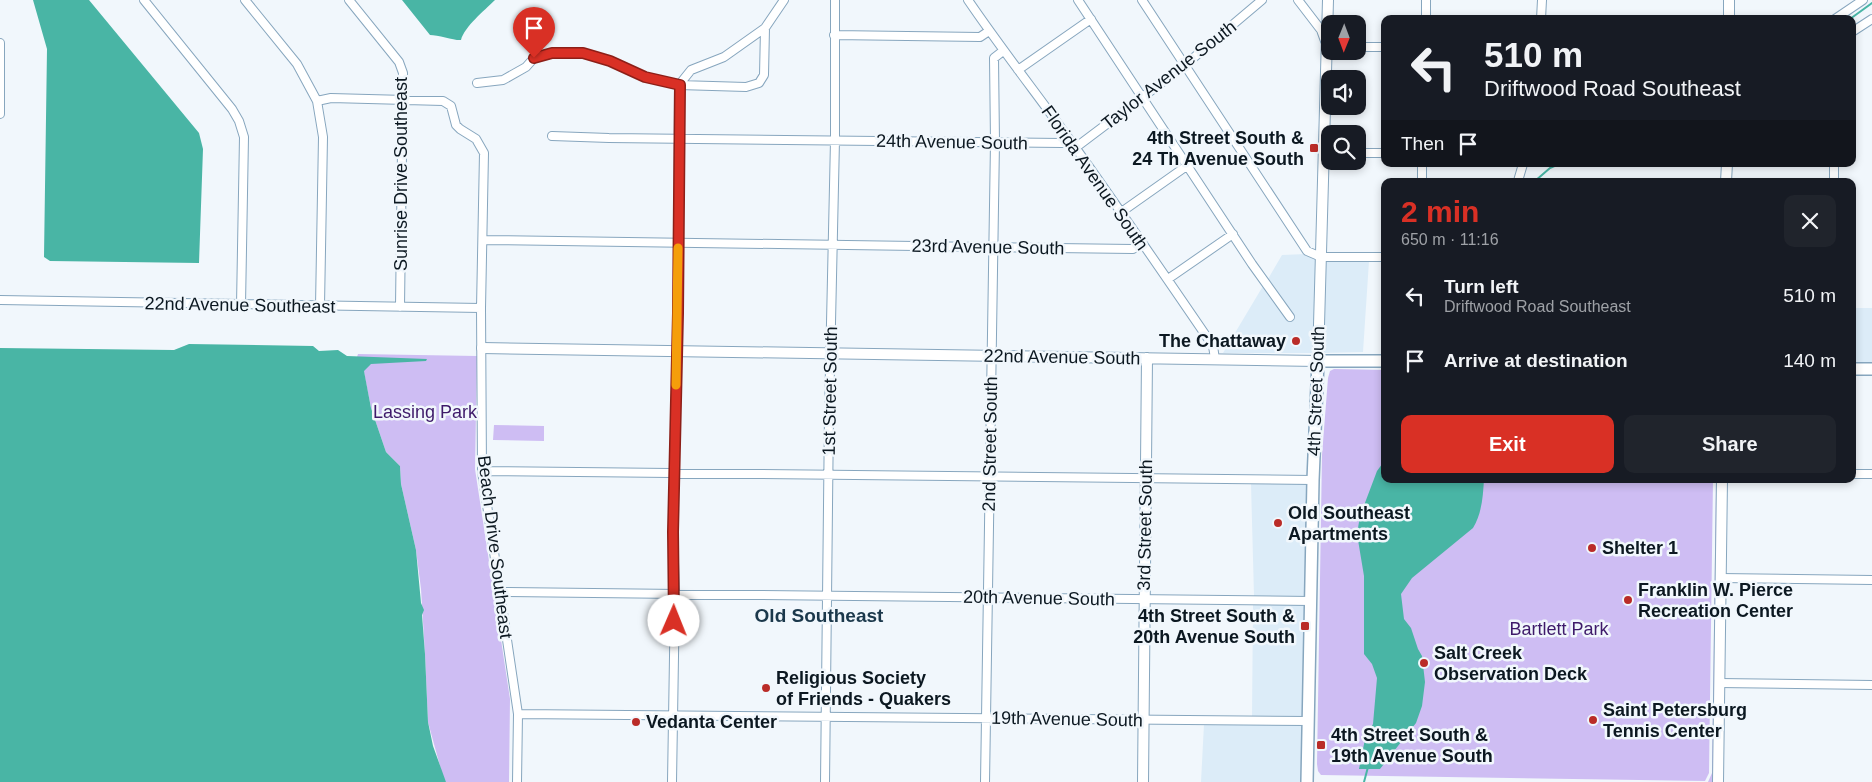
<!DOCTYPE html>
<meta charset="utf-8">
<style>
:root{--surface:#171b24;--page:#20242c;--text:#f1f3f6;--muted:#9ea1a6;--accent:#d93025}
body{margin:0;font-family:Helvetica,sans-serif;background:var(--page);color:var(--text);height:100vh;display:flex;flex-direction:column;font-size:19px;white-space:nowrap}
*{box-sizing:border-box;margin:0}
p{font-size:16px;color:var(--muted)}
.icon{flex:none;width:28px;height:28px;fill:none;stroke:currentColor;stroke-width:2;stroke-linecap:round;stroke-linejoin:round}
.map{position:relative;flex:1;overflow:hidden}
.panel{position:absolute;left:1381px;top:178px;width:475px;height:305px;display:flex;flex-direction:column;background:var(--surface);border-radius:10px;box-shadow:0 2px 8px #0003}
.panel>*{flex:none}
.guide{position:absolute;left:1381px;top:15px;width:475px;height:152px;border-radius:10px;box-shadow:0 2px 8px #0003;background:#171b24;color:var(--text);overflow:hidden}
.needle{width:32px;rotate:181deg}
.buttons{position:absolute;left:1321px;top:15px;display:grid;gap:10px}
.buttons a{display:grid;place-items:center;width:45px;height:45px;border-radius:10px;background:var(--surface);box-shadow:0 2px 8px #0003;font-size:25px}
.pin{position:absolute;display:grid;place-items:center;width:42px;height:42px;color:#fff;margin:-51px -21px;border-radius:50% 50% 50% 0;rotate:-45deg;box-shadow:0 0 5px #0007}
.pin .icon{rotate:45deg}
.me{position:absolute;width:55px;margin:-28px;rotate:1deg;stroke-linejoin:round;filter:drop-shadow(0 0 4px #0008)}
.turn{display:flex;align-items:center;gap:18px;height:105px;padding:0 20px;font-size:22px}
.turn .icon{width:65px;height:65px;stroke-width:2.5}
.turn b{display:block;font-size:35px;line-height:42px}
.then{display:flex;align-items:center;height:48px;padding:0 20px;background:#0003;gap:10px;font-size:19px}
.round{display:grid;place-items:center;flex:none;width:52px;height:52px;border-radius:10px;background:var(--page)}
.head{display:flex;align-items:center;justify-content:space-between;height:85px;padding:0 20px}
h1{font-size:30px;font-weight:800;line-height:38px;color:var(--accent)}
.primary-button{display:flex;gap:10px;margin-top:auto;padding:10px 20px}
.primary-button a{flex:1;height:58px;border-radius:10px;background:var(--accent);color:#fff;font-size:20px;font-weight:800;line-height:58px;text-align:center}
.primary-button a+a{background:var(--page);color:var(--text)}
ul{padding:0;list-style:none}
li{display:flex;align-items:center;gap:15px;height:65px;padding:0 20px}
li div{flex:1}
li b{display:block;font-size:19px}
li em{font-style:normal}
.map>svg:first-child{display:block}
.built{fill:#dcecf8}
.green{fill:#cebdf3}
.water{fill:#49b5a5}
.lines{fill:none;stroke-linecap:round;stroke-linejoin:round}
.stream{stroke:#49b5a5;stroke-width:2}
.minor-casing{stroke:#87a6be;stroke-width:10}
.tertiary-casing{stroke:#87a6be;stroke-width:12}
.secondary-casing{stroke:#87a6be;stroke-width:14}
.minor{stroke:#fff;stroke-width:8}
.tertiary{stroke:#fff;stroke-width:10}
.secondary{stroke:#fff;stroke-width:11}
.route-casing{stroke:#8d1f18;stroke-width:12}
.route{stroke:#d93025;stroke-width:9}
.slow{stroke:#f59e0b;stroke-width:9}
.poi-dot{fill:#ba2c28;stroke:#f1f7fc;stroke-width:2}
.labels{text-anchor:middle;stroke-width:5;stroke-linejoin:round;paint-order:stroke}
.street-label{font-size:18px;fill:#0c1821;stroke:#f1f7fc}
.poi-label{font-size:18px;font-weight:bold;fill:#0c1821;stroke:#f1f7fc;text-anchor:start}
.park-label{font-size:18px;fill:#3e1a6a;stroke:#f1f7fc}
.neighbourhood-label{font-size:19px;font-weight:bold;fill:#1b384b;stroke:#f1f7fc}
</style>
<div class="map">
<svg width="1872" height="782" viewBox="0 0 1872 782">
<rect width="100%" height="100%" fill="#f1f7fc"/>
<path class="built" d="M1306,254L1317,260L1315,353H1223L1263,286L1280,308L1285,303L1268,279L1282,255Z
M1324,261H1369L1363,352L1322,353Z
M1853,308H1872V365H1853Z
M1251,484H1309L1307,596H1254Z
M1253,604L1307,605L1304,717H1252Z
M1204,724L1304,725L1303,782H1201Z"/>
<path class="green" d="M358,354L477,356L475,469L510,699L509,782H446L443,777L428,722L425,654L421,589L416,550L401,484L400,466L386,452L371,408L364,372L350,357H357Z
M1334,369L1385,370V479H1713L1709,773L1705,781L1321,775L1318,771L1317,764L1322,455L1328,378L1330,371Z
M494,425L544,426V441L493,440Z
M1716,479H1718L1714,782H1708L1712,773Z"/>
<path class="water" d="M33,0H89L199,133L203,149L199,263L50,261L44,257L47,49Z
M402,0H495C484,11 465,26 461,40C456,41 438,35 430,35Z
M189,344L313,346L319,351L338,350L347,356L427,359L426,361L371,364L364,371L371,408L386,452L400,466L401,484L416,550L421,603L424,610L422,615L425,654L428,722L433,746L446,782H0V348L174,350Z
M1385,460V479H1484C1483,496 1482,513 1473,528L1412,578L1401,594L1404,619L1411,628L1418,649L1422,656L1425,682L1422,706L1416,723L1380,769H1359L1365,739L1373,724L1377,678L1372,664L1364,654V576L1357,534L1360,516L1377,471Z"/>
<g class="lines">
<path class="stream" d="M1850,19L1872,3
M1535,181L1550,168L1559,164
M1364,782L1368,767"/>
<defs>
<path id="minor" d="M144,0L232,109L239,121L244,137L241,305
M245,0L297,64L317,101L323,137L320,306
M349,0L399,62L403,73L400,307
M968,0C1002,50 1040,98 1075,147C1122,213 1168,280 1213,346L1215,359
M1078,0L1252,264L1290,317
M1142,0L1307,251L1321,257H1385
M1298,0L1321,30L1325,41
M1426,19V0
M1541,19L1542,0
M1835,19L1863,0
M1852,32L1872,19
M834,35L980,37L989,31
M0,43V114
M1358,47H1385
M1018,70L1091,19
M477,83L503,80L526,67L534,58L552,53H583L610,61L645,77L679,85L746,87L759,83L764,75L765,28
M679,85L691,70L724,57L765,28L784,0
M317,101L331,98L443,101L451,106L456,125L460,129L476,139L484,153L481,308L482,471L518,714L517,782
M552,136L609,138L1062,143L1069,139
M1075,148L1185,65L1262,0
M1358,153H1385
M1422,181V164
M1518,181L1523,164
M1834,181V164
M1120,213L1188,165
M483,240L1133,249L1141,243
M1168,279L1233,234
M0,300L481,308
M482,471L1313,480
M1852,474H1872
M1720,578L1872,580
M500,592L1311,601
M1719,683L1872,685
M518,714L1308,721
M672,782L675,594L673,532L678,295L679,85
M825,782L829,414L835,140V0
M985,782L995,142L994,58L1003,51"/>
<path id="tertiary" d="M1729,19V0
M1726,181L1727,164
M482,348L1318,361L1328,0
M1143,782L1147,358
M1718,782L1722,479"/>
<path id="secondary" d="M1852,369H1872
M1307,782L1313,480L1318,361H1385"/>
</defs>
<use href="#minor" class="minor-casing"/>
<use href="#tertiary" class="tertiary-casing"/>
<use href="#secondary" class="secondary-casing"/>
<use href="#minor" class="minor"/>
<use href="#tertiary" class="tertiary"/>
<use href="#secondary" class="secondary"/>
</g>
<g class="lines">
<defs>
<path id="route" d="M534,58L552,53H583L610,61L645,77L680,85L678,313L673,532L674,621"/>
</defs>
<use href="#route" class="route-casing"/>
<use href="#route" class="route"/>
<path class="slow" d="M676,385L678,248"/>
</g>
<g class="poi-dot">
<rect x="1309" y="143" width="10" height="10" rx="2.5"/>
<circle cx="1296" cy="341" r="5"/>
<circle cx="1278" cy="523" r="5"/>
<circle cx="1592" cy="548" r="5"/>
<circle cx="1628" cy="600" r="5"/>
<rect x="1300" y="621" width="10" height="10" rx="2.5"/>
<circle cx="1424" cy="663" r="5"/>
<circle cx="766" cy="688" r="5"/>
<circle cx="1593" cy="720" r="5"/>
<circle cx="636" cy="722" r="5"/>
<rect x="1316" y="740" width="10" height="10" rx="2.5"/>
</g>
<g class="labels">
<g class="street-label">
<text transform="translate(1169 75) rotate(-38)" y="6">Taylor Avenue South</text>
<text transform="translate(952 142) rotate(1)" y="6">24th Avenue South</text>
<text transform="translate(401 174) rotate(-90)" y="6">Sunrise Drive Southeast</text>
<text transform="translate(1095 178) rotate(55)" y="6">Florida Avenue South</text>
<text transform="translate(988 247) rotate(1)" y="6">23rd Avenue South</text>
<text transform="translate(240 305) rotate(1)" y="6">22nd Avenue Southeast</text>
<text transform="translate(1062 357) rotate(1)" y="6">22nd Avenue South</text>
<text transform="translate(830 391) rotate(-89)" y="6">1st Street South</text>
<text transform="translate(1316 391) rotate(-88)" y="6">4th Street South</text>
<text transform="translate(990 444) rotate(-89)" y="6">2nd Street South</text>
<text transform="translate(1145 525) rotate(-89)" y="6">3rd Street South</text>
<text transform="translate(495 547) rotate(83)" y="6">Beach Drive Southeast</text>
<text transform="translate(1039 598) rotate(1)" y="6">20th Avenue South</text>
<text transform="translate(1067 719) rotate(1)" y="6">19th Avenue South</text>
</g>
<g class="poi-label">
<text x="1304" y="144" text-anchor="end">4th Street South &amp;<tspan x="1304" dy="21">24 Th Avenue South</tspan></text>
<text x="1286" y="347" text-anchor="end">The Chattaway</text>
<text x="1288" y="519">Old Southeast<tspan x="1288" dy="21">Apartments</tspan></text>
<text x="1602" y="554">Shelter 1</text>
<text x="1638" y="596">Franklin W. Pierce<tspan x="1638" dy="21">Recreation Center</tspan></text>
<text x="1295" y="622" text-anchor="end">4th Street South &amp;<tspan x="1295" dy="21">20th Avenue South</tspan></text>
<text x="1434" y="659">Salt Creek<tspan x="1434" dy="21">Observation Deck</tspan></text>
<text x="776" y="684">Religious Society<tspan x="776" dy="21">of Friends - Quakers</tspan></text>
<text x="1603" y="716">Saint Petersburg<tspan x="1603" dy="21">Tennis Center</tspan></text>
<text x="646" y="728">Vedanta Center</text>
<text x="1331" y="741">4th Street South &amp;<tspan x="1331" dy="21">19th Avenue South</tspan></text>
</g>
<g class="park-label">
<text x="425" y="418">Lassing Park</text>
<text x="1559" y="635">Bartlett Park</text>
</g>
<g class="neighbourhood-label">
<text x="819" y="622">Old Southeast</text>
</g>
</g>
</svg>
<div class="buttons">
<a><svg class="needle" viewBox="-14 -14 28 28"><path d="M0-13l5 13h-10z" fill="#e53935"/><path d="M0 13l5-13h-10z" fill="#9ea1a6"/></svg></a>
<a><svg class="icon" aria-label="sound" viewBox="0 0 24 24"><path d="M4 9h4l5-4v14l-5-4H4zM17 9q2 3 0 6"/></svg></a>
<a><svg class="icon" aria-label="search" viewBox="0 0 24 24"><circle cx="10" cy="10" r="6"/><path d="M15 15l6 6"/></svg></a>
</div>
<div class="pin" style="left:534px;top:58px;background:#d93025"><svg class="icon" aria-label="arrive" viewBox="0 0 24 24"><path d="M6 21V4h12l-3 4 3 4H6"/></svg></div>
<svg class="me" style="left:674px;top:621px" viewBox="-20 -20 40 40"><circle r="19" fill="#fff"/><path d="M0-13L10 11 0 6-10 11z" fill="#d93025"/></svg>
<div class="guide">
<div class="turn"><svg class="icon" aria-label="left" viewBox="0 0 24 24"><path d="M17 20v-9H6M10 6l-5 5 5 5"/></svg><div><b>510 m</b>Driftwood Road Southeast</div></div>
<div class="then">Then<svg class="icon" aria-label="arrive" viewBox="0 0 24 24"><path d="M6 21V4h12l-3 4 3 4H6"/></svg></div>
</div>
<section class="panel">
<div class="head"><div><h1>2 min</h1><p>650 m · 11:16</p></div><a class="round"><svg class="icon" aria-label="close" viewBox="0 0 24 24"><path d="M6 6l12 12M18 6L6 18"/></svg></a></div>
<ul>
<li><svg class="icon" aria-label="left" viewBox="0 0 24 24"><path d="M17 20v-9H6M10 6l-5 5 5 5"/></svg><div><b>Turn left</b><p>Driftwood Road Southeast</p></div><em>510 m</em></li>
<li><svg class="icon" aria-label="arrive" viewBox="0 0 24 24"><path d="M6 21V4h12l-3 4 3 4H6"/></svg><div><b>Arrive at destination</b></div><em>140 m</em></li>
</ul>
<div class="primary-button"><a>Exit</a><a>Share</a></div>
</section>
</div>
